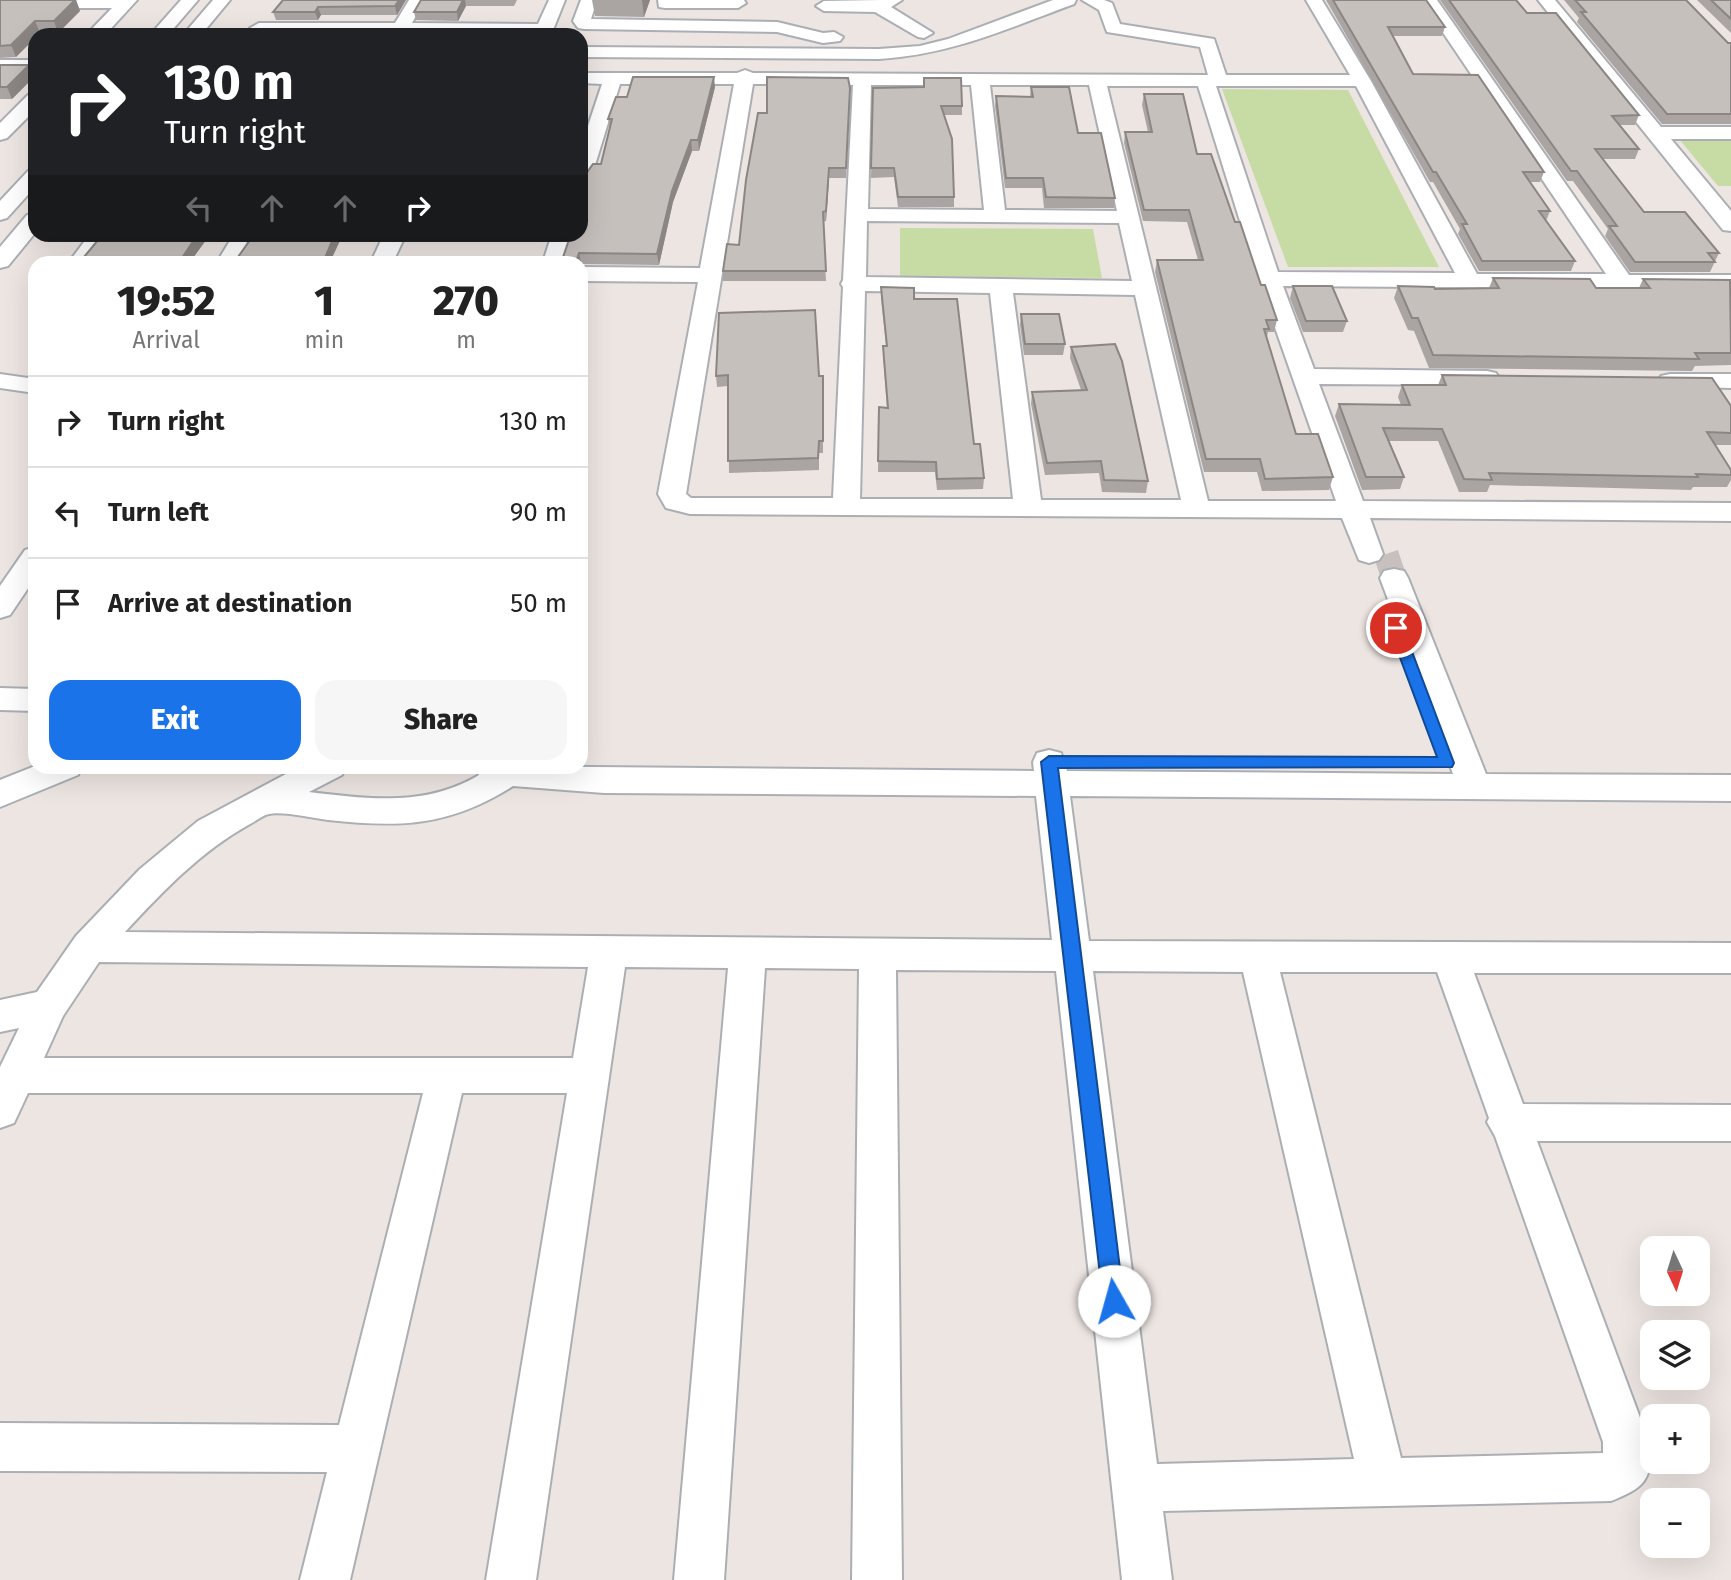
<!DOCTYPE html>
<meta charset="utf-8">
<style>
:root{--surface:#fff;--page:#f6f6f6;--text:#222;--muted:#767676;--line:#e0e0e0;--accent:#1a73e8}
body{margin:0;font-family:"Fira Sans",sans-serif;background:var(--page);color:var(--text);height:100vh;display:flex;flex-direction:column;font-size:26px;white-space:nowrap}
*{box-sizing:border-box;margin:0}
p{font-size:23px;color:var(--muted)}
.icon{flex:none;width:38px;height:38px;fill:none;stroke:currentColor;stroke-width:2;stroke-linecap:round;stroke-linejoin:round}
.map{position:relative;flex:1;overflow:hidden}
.side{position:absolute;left:28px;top:256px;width:560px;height:518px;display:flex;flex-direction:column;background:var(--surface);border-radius:21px;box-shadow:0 7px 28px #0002}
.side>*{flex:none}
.top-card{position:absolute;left:28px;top:28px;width:560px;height:214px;border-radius:21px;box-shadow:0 7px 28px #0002;background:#202124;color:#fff;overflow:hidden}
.needle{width:46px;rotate:176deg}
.fabs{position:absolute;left:1640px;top:1236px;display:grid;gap:14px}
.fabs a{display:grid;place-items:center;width:70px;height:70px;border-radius:14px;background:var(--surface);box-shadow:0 7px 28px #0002;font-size:35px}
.pin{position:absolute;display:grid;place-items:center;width:60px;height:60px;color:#fff;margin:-30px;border:4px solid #fff;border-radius:50%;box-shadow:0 2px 7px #0007}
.me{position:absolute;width:77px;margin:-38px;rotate:353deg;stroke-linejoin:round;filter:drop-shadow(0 0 5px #0008)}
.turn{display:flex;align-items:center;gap:24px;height:147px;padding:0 21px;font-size:32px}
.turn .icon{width:91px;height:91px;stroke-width:2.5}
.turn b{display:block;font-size:49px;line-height:60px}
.lanes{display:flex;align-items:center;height:66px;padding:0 21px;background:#0003;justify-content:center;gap:35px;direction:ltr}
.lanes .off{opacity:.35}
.eta{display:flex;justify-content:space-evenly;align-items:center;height:119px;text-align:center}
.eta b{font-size:42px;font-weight:800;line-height:49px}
.primary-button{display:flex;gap:14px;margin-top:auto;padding:14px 21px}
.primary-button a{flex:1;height:80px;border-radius:21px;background:var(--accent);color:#fff;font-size:28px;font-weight:800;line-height:80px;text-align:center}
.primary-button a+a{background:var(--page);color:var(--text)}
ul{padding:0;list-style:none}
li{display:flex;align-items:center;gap:21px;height:91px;padding:0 21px;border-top:2px solid var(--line)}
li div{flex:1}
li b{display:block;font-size:26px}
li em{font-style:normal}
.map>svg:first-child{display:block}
.green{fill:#c7dca5}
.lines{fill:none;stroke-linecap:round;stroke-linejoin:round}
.minor-tunnel{stroke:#c7c0be;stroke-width:25;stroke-dasharray:25 12;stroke-linecap:butt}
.minor-casing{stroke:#abafb4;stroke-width:4}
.minor{fill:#fff;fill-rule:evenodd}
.wall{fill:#aaa5a3}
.shaded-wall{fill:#8b8684}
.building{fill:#c6c0bd;stroke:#8b8684;stroke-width:2}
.route{fill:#1a73e8;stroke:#114b97;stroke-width:2}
</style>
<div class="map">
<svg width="1731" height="1580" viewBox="0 0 1731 1580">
<rect width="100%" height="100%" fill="#ede5e2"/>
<path class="green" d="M1222,89L1348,90L1439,267H1288Z
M1679,139L1731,140V186H1718Z
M900,228L1093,229L1102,278L900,276Z"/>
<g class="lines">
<path class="minor-tunnel" d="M1386,554L1394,578"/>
<defs>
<path id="minor" d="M0,0H137L105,35H86L112,8H0Z
M181,0H198L168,35H150Z
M213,0H230L201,35H183Z
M409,0H425L412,23L538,24L549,0H565L551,35L259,33L250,28L259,23H395Z
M581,0H597L591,19L777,22L823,33L834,32L843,37L840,41L823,43L777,32L584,29L578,28L573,21Z
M658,0H744L746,3L738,8H665L659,7Z
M880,0H902L891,7L933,33L924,38L918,37L875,12L824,11L816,6L824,1Z
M1053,0H1076L1074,4C1006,29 953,54 879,59L581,57V47L879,49L920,46L948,39Z
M1082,0H1104L1112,3L1120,24L1214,39L1226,75H1350L1306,0H1322L1371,81L1477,274H1606L1421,0H1437L1629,275H1731V289L1283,286L1314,369L1487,371L1496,373L1499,378L1496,383L1487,385L1319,384L1363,501L1731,503V521L1370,518L1383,554L1379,560L1369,563L1359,560L1342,518L690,514L666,508L658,494L698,282L581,281V267L700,268L734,84H620L591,178L588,182L581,184V147L602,84L581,83V73H737L745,70L753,73L1208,75L1200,47L1107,32L1099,10ZM753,84L853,85L843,280L841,284L843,287L833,498H691L686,494ZM871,85H971L984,210L868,209ZM990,85H1089L1117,211L1005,210ZM1107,86H1198L1258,279L1336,501H1208ZM1216,86H1356L1455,273L1278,272ZM867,221L1119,223L1132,281L866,277ZM865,291L990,293L1013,499H860ZM1013,293L1135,295L1181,500H1041Z
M1538,0H1555L1661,127H1731V139H1671L1731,211V231L1723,230Z
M0,60H35V70H0Z
M35,93V110L7,138L0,140V123L28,95Z
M35,169V187L7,218L0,220V201L28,171Z
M35,214V233L8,266L0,268V247L27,215Z
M90,234H111L91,262H69Z
M234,234H255L239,262H217Z
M384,234H406L393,262H371Z
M552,234H574L565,262H543Z
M0,374L35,379V393L0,388Z
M1670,374H1731V388L1661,386L1658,381L1661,376Z
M35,547V578L10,615L0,618V586L25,550Z
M1394,569L1404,571L1408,578L1486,774L1731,775V801L1070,796L1089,941L1731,943V973H1474L1523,1104L1731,1105V1141H1537L1649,1442C1653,1480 1645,1487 1611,1501L1163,1511L1172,1580H1122L1056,971L896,970L902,1580H852L859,969L765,968L724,1580H674L728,968L625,967L536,1580H486L567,1093H462L350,1580H300L327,1472L0,1471V1423L339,1425L423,1093H28L14,1123L0,1128V1067L19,1028L0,1032V1000L37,992L76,936L140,869L198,821L301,766H346L342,775L309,792C368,799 426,807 479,775L474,766L1034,771L1033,762L1037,753L1049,750L1061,753L1067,771L1453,774L1380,578L1384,571ZM513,786L604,793L1036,796L1052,940L125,932C163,891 201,851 250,824C256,821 263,815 269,814C282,811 313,818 328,820C401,828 450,826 513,786ZM99,962L588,967L573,1058H44L63,1016ZM1093,971L1243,972L1354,1459L1157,1464ZM1280,972H1437L1489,1118L1487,1122L1495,1136L1603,1442V1453L1401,1458Z
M0,688L35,689V711L0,710Z
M35,766H82L78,775L0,807V780Z"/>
</defs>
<use href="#minor" class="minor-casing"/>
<use href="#minor" class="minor"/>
</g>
<path class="wall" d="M0,0H76L80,11L58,33H40L38,35H35V38L16,57L0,58Z
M283,0H406L397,15H321L318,20H276L273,12Z
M421,0H517L514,6H466L458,21L416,20L414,12Z
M592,0H650L644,17L595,16Z
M1326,0H1426L1445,27L1442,36H1393L1413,74L1544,172L1540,182H1530L1550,211L1546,221L1575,261L1571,271H1479L1458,234L1460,229L1433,182H1430Z
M1440,0H1516L1527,13L1639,115L1635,125H1620L1639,149L1635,159H1603L1644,212L1719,253L1710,272H1630L1605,236L1608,229L1573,181H1567Z
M1564,0H1686L1728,43H1731V124H1662L1577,22L1579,18Z
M1697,0H1731V33Z
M0,65L34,77L12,99H0Z
M715,87L699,151H692L673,202L659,265L581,264V262H563L562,260L601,164L610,129L608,119L627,97Z
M1031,87L1078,133L1115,198L1114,208H1044L1042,188H1005L995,106L996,96L1030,97Z
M873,88L962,106V115H945L954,197V207H898L894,177L871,178Z
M1144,94L1197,154L1235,222L1261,285L1277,320L1274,332H1268L1267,337L1296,434L1333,477L1329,490L1262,491L1257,472H1204L1155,272L1157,260H1198L1187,222L1143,221L1124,143L1125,132H1148L1142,105Z
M850,97L846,178H829L826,221L823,222L826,281H723V271L739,245L767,113Z
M103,234H231L230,236H209L190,262H87L84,257Z
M249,234H343L330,262H240L238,257L247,244L246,240Z
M1493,278L1596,288H1639L1643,279L1731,280V365L1695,366L1692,371L1429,368L1414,331L1408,330L1394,298L1398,286L1435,289L1489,288Z
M1293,286L1347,321L1343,332H1303L1290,298Z
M881,287L914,299L974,444L984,478L983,489L937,490L935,472H878L879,407L887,408L883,356V346H886L881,298Z
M1021,314L1065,344L1063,355H1024L1020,325Z
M1071,347L1148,481L1146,493L1102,492L1099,473L1045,475L1031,404L1032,392L1081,390L1070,358Z
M1442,375L1731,406V445H1715L1731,470V480L1727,487H1693L1691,490L1490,485L1487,492H1459L1438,441H1388L1404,477L1400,489L1362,490L1335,416L1339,404L1401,405L1398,397L1402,385H1438Z
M716,376H823V453H819V470L729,473L728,386L717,387Z"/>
<path class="shaded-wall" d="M75,0H76L80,11L58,33L54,21Z
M399,0H406L397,15L395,6Z
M463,0H465L466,6L458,21L457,12Z
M642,0H650L644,17Z
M318,7L321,15L318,20L315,12Z
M35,21L40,33L38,35H35V38L16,57L11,45Z
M29,65L34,77L12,99L7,87Z
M714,77L715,87L699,151L698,140Z
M691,140L692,151L673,202L659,265L657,254L672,191Z
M829,168V178L826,221V211Z
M198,234H208L209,236L190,262H184L182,258Z
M335,234H343L330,262H326L325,258Z
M579,253L581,262H577V259Z"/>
<path class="building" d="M0,0H75L54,21H35L11,45L0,46Z
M283,0H399L395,6L318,7L315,12H273Z
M421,0H463L457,12H414Z
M1333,0H1426L1445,27H1388L1413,74L1478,75L1544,172H1523L1550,211H1539L1575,261H1482L1462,224H1467L1436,172H1433Z
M1449,0H1516L1527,13H1556L1639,115L1612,116L1639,149H1595L1644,212H1685L1719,253H1708L1715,262H1635L1609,226H1617L1577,171H1571Z
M1575,0H1686L1728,43H1731V114H1667L1581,12H1586Z
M1711,0H1731V19Z
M0,65H29L7,87H0Z
M633,77H714L698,140H691L672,191L657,254L579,253L577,259L562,260L571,234H581V192L586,174L593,164H601L612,119H608L616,97H627Z
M767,77L848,78L850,88L846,168H829L826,211L823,212L826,271H723L727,244L739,245L746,180L758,113H767Z
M924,78H961L962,106H941L952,139L954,197H898L894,168H871L873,88L924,87Z
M1031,87H1069L1078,133H1101L1115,198L1046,197L1043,178H1006L996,96L1033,97Z
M1144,94H1183L1197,154H1211L1235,222H1240L1261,285H1265L1277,320H1266L1269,329H1264L1296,434H1318L1333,477L1265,479L1260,459H1206L1157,260H1203L1189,210H1144L1125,132H1152Z
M103,234H198L182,258L84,257Z
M249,234H335L325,258L238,257L250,240H246Z
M1493,278L1590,279L1596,288H1650L1643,279L1730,280L1731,353H1695L1699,359L1433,355L1418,318H1412L1398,286L1434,287L1435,289L1499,288Z
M1293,286H1332L1347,321H1306Z
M881,287L914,288V299H957L974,444H980L984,478L937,479L936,462L878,461L879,407L888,408L883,346H887Z
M815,310L819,376H823V441H819L818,458L728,461V375L716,376L719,313Z
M1021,314H1059L1065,344H1025Z
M1115,344L1122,361L1148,481L1104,480L1101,461L1047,463L1032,392L1087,390L1071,347Z
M1442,375L1712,378L1731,406V433L1707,432L1731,470V475L1696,474L1698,477L1489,473L1492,480L1464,479L1442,429L1383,428L1404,477H1366L1339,404L1410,405L1402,385H1446Z"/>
<path class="route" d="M1396,623L1403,628L1454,763L1452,767L1058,768L1124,1301L1121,1309L1114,1312L1106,1309L1103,1301L1041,762L1049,756L1437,757L1389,628Z"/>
</svg>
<div class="fabs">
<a><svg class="needle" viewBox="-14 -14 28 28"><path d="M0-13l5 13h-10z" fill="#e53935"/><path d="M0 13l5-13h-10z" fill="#767676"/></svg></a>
<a><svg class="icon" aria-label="layers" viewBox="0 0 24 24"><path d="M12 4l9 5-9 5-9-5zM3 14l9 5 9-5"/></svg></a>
<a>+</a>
<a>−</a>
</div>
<div class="pin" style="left:1396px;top:628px;background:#d93025"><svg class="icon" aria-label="arrive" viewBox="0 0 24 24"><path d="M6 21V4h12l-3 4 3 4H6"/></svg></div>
<svg class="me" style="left:1114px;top:1301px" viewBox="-20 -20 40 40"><circle r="19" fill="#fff"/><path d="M0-13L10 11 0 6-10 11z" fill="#1a73e8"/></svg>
<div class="top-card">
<div class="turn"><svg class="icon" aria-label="right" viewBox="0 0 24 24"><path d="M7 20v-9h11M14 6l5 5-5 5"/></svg><div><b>130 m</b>Turn right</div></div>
<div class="lanes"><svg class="icon off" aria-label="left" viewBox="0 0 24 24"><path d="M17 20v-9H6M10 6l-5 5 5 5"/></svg><svg class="icon off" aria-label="ahead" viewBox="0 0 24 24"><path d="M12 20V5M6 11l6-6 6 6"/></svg><svg class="icon off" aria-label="ahead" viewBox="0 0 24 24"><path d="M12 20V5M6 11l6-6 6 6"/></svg><svg class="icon" aria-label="right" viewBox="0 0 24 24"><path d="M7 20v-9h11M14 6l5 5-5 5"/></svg></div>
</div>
<section class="side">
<div class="eta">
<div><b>19:52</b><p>Arrival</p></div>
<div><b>1</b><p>min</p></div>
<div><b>270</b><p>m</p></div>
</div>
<ul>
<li><svg class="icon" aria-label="right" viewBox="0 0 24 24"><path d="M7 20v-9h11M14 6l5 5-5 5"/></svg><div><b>Turn right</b></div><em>130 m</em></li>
<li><svg class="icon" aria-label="left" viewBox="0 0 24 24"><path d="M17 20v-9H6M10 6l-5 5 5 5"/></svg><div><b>Turn left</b></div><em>90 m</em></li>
<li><svg class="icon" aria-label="arrive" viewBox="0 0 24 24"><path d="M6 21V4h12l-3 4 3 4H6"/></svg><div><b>Arrive at destination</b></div><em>50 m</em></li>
</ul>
<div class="primary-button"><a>Exit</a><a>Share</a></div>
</section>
</div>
